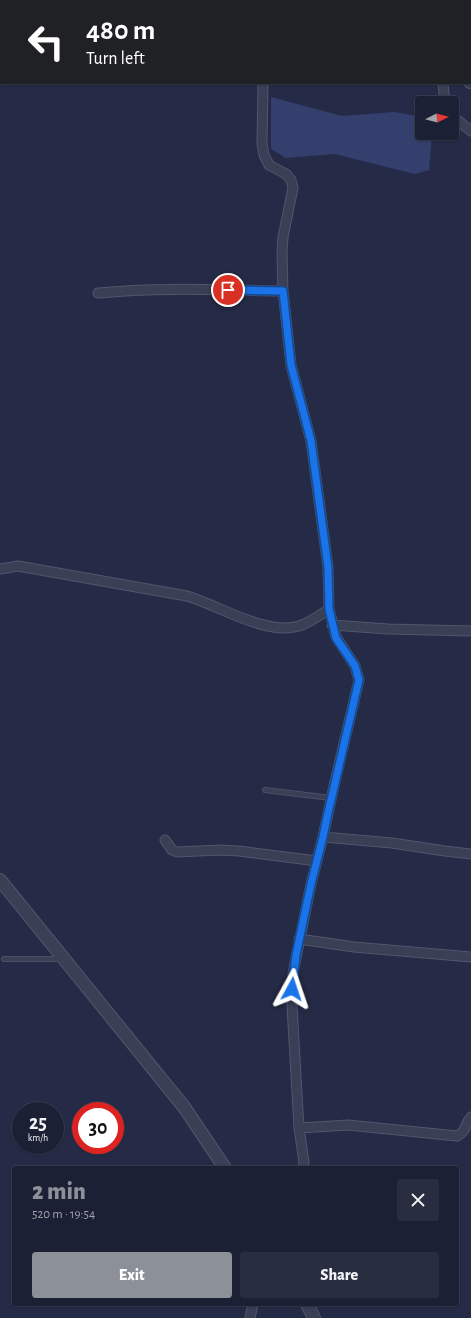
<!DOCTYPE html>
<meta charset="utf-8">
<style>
:root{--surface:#1c2034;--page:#292d40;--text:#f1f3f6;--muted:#a0a3ac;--line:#3a3e4f;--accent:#8c9099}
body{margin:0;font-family:"Alegreya Sans",sans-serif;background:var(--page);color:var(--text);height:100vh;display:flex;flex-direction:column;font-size:15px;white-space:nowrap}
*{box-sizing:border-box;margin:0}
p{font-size:13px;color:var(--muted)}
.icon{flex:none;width:22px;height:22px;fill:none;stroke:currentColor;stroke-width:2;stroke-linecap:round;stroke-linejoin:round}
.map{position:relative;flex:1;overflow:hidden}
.sheet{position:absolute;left:12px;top:1166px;width:447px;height:140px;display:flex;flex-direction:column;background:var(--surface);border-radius:4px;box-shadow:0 1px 3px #0004,0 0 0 1px var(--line)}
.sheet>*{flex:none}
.banner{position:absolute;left:0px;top:0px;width:471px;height:84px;box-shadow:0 1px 3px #0004,0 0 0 1px var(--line);background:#202124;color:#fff;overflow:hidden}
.needle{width:26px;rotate:84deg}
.tools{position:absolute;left:415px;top:96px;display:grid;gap:8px}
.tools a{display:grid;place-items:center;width:44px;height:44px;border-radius:4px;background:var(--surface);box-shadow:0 1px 3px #0004,0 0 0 1px var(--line);font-size:20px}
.speed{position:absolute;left:12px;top:1102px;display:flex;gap:8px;font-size:20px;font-weight:700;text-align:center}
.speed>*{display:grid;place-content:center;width:52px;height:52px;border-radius:50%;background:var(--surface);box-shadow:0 1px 3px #0004,0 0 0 1px var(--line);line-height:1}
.speed small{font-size:10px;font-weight:400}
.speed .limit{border:6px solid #d22;background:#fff;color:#111}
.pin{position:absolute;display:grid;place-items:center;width:34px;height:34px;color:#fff;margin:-17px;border:2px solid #fff;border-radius:50%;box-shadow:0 1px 4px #0007}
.me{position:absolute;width:44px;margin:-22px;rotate:5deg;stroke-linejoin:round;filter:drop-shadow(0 0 3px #0008)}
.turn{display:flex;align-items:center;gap:14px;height:84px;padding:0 20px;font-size:18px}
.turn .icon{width:52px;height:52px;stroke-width:2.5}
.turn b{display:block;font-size:28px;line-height:34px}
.round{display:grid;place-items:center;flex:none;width:42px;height:42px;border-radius:4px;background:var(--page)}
.head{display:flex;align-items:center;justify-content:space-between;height:68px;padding:0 20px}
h1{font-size:24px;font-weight:800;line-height:30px;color:var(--accent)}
.primary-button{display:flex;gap:8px;margin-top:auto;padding:8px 20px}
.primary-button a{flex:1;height:46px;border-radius:4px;background:var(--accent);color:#fff;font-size:16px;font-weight:800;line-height:46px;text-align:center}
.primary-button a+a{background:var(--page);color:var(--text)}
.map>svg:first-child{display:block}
.water{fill:#353f6d}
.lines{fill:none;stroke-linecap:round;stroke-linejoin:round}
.service-casing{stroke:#52566d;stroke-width:6}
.minor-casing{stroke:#52566d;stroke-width:11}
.tertiary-casing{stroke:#52566d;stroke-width:14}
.service{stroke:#393f55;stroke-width:4.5}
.minor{stroke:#393f55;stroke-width:9}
.tertiary{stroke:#393f55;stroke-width:12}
.route-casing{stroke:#114b97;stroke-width:10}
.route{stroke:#1a73e8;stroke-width:7}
</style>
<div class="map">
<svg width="471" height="1318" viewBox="0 0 471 1318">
<rect width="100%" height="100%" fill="#252b46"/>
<path class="water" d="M271,97L342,116L394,112L422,117V133H432L429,170L415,174L335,154L286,158L271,149Z"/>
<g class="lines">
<defs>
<path id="service" d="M265,790L331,798
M4,959H61"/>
<path id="minor" d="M117,0L118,1
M36,1L43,0
M285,1V0
M320,1V0
M425,1V0
M0,10L1,9
M0,26H1
M263,83L262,144L264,155L269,165L286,174L291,180L293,188L283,237L282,253L283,291L291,365L311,441L328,567L329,609L336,637L355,666L359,680L334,786L323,837L311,884L293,973L292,1006L299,1128L304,1162L303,1168
M443,83L445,103
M452,116L471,131
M98,293C159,287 221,290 283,291
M0,569L18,566L187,596C218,605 266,636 299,626C309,623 320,615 329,609
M332,625L388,629L471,631
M323,837L392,843L445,851L471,854
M165,840L172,850L177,852L220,850L239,851L317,861
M299,939L354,947L471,957
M299,1128L348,1125L457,1136C467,1131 464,1125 471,1117
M250,1318L253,1304"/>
<path id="tertiary" d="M0,68H1
M470,82H471
M0,880L184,1107L225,1168
M307,1304L314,1318"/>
</defs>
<use href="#service" class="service-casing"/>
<use href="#minor" class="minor-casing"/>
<use href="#tertiary" class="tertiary-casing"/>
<use href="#service" class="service"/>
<use href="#minor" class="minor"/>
<use href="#tertiary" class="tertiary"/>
</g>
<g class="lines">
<defs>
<path id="route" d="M228,290L283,291L291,365L311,441L328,567L329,609L336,638L355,666L359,680L328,813L323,837L311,884L296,955L292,989"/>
</defs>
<use href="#route" class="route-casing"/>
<use href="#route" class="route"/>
</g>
</svg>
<div class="tools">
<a><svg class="needle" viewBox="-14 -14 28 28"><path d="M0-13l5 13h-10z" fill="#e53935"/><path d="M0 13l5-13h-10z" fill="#a0a3ac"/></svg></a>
</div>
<div class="speed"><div>25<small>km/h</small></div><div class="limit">30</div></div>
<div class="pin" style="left:228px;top:290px;background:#d93025"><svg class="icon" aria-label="arrive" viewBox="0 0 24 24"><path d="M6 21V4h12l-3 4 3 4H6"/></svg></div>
<svg class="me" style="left:292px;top:989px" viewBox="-20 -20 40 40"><path d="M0-17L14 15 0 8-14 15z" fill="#1a73e8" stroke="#fff" stroke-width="4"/></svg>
<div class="banner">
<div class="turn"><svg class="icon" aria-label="left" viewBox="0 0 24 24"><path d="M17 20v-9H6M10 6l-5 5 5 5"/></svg><div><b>480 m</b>Turn left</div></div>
</div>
<section class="sheet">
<div class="head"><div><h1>2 min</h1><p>520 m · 19:54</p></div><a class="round"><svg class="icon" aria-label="close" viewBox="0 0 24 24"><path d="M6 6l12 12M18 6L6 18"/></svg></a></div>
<div class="primary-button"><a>Exit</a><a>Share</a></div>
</section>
</div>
